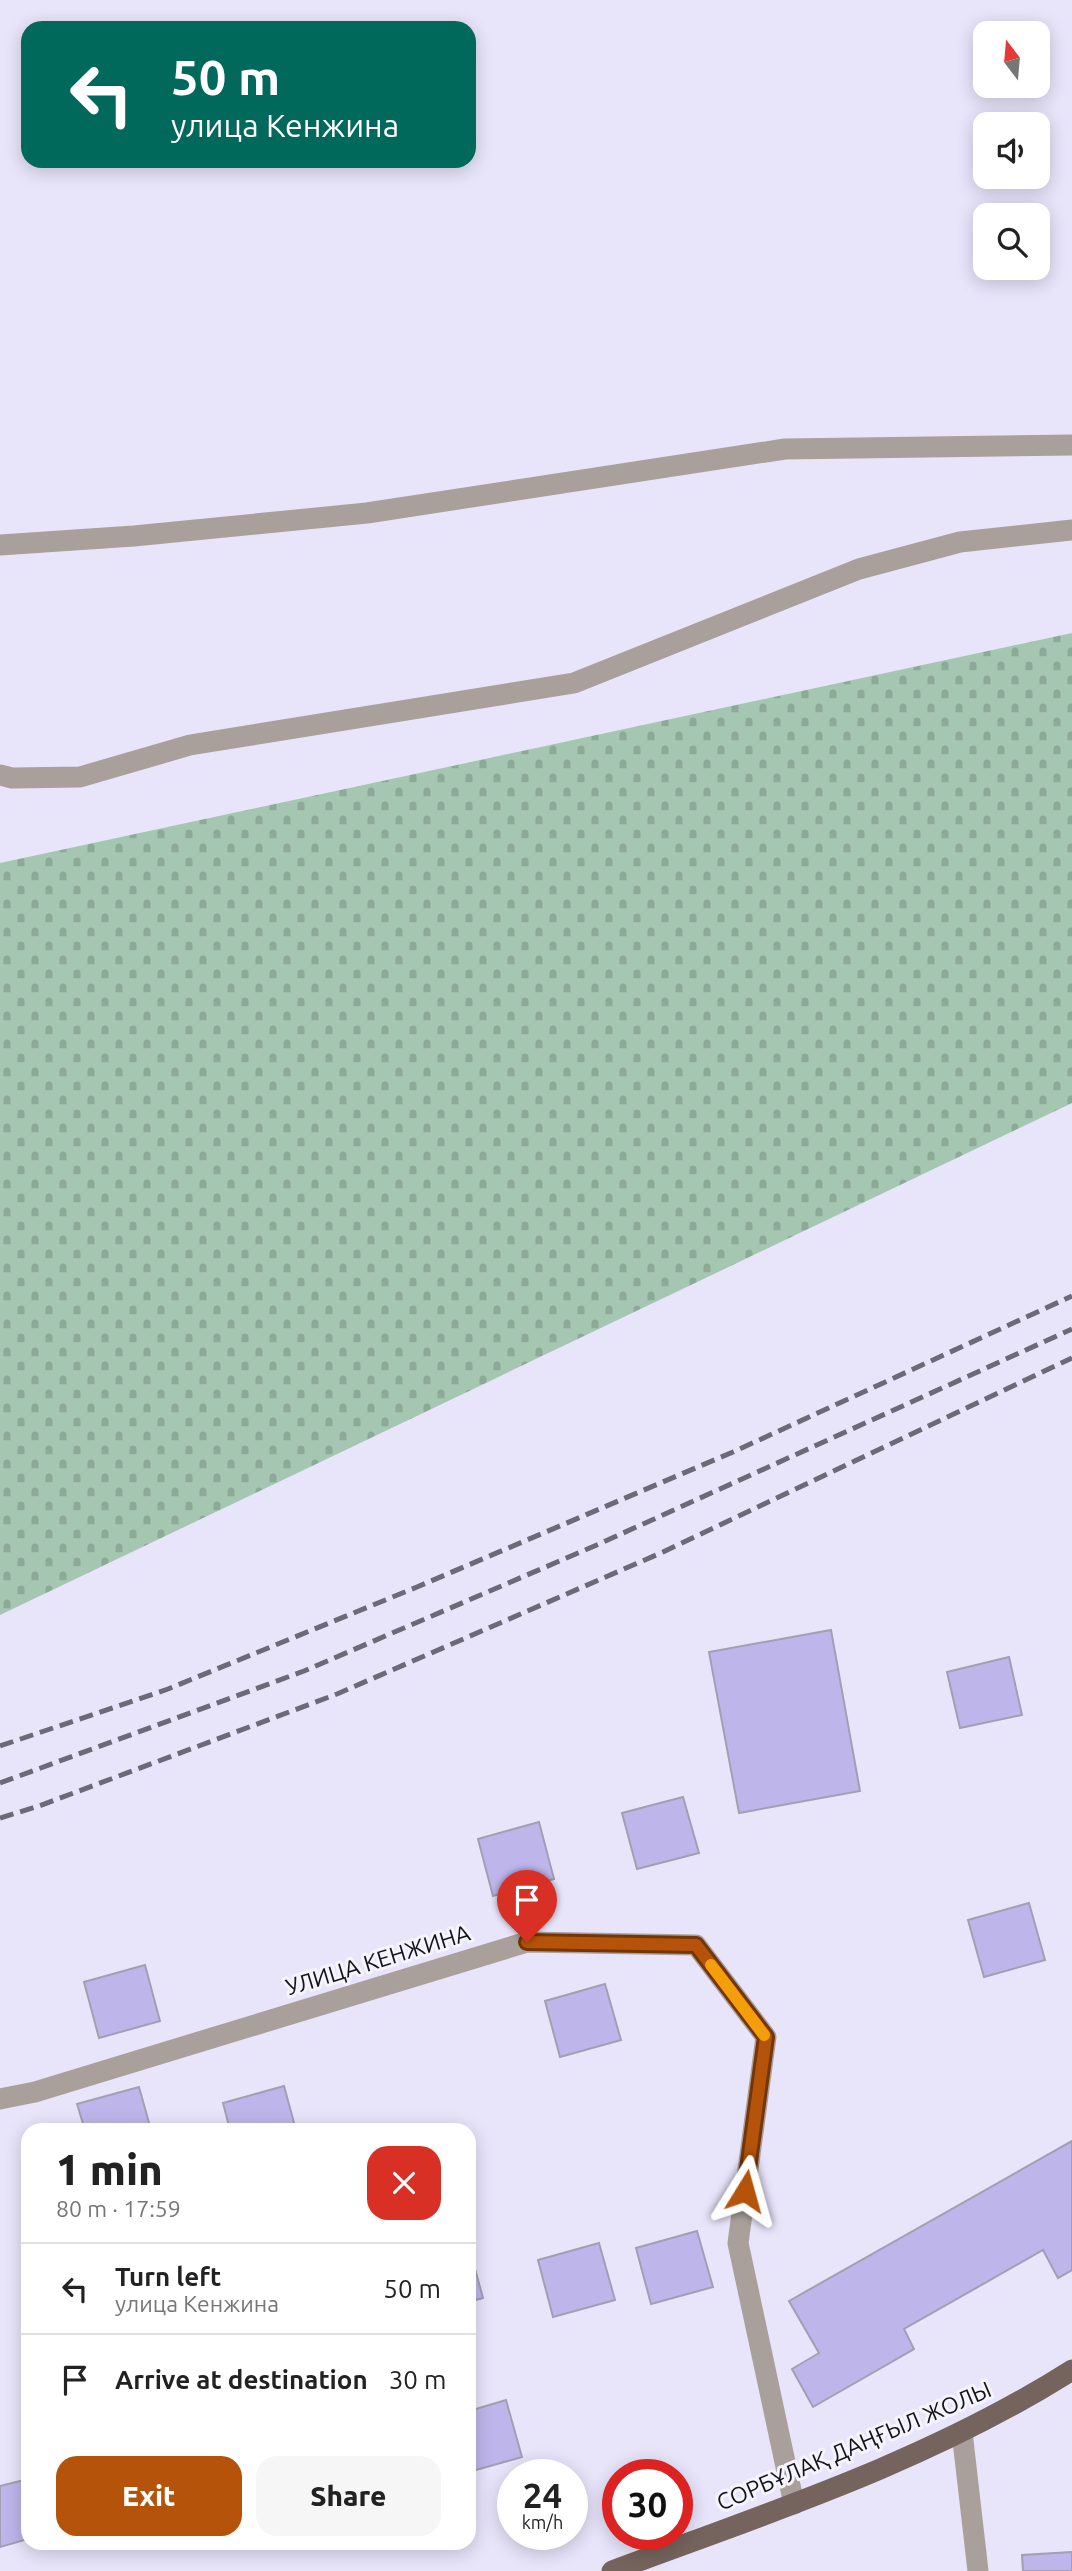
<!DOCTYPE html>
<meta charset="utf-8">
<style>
:root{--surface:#fff;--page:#f6f6f6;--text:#222;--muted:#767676;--line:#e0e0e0;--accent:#b45309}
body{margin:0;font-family:Ubuntu,sans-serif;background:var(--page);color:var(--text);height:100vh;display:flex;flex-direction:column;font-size:26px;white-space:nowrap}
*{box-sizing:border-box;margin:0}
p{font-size:23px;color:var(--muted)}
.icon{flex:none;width:38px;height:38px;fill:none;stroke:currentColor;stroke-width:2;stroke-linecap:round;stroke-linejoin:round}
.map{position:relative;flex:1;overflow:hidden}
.drawer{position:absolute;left:21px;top:2123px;width:455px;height:427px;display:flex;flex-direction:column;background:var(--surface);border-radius:21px;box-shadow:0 4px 18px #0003}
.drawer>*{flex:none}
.banner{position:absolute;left:21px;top:21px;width:455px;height:147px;border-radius:21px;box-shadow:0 4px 18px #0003;background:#00695c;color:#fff;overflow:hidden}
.needle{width:46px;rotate:344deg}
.tools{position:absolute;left:973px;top:21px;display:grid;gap:14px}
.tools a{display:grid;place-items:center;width:77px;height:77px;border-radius:14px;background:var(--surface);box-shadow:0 4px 18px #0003;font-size:35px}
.speed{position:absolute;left:497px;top:2459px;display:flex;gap:14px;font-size:35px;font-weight:700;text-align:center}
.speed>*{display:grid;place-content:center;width:91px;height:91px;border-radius:50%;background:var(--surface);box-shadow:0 4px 18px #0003;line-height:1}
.speed small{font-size:18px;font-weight:400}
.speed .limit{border:10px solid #d22;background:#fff;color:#111}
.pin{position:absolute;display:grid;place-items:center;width:60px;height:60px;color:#fff;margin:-72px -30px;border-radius:50% 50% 50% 0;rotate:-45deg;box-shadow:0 0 7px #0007}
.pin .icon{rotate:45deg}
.me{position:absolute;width:77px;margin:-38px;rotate:8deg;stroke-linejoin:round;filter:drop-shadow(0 0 5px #0008)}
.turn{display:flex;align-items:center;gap:24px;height:147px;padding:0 35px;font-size:32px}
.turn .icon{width:91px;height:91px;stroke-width:2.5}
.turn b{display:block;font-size:49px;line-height:60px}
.round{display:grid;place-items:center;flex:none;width:74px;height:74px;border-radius:21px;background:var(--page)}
.head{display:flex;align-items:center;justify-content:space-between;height:119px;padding:0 35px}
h1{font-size:42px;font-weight:800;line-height:52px}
.action{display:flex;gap:14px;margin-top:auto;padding:14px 35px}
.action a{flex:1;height:80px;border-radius:21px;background:var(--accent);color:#fff;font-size:28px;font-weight:800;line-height:80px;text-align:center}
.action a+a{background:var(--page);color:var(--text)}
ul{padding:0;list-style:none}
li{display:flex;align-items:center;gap:21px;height:91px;padding:0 35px;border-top:2px solid var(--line)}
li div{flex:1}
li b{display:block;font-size:26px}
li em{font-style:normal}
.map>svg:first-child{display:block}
.cemetery{fill:url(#cemetery-stones)}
.building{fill:#beb6eb;stroke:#a29fb3;stroke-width:2}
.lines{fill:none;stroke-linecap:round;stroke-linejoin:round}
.minor{stroke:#a9a09c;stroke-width:21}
.major{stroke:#75645d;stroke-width:21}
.rail{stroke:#6c6a78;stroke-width:5;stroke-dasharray:14 7;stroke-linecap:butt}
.route-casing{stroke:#753606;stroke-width:18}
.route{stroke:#b45309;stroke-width:12}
.slow{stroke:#f59e0b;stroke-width:12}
.labels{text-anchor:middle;stroke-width:6;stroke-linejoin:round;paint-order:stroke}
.street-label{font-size:23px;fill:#14131b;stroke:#f5f4fd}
</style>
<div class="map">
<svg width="1072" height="2571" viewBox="0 0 1072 2571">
<defs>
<pattern id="cemetery-stones" width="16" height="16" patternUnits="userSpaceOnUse" patternTransform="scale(1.75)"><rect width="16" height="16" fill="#a5c7b1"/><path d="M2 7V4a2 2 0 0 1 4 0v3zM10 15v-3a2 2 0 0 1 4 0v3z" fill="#8daa98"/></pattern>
</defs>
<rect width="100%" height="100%" fill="#e8e5fb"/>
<path class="cemetery" d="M1072,633V1103L0,1615V863Z"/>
<path class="building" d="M831,1630L860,1791L739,1813L709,1652Z
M1009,1657L1022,1715L960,1728L947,1672Z
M683,1797L699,1853L637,1869L622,1813Z
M539,1822L554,1879L493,1896L478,1839Z
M1029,1903L1045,1960L984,1977L968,1920Z
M145,1965L160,2021L99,2038L84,1982Z
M605,1984L621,2040L560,2057L545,2001Z
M284,2086L296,2130H230L223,2103Z
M139,2087L151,2130H85L77,2104Z
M1072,2141V2270L1058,2278L1043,2250L904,2329L914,2349L813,2407L792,2369L819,2353L789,2301Z
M697,2231L713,2287L651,2304L636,2248Z
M599,2243L615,2300L553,2317L538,2260Z
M469,2247L483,2298L469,2302Z
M506,2400L522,2457L469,2472V2411Z
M28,2479V2539L0,2547V2486Z
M1072,2552V2571H1023L1022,2555Z"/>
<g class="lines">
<path class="minor" d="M0,545L134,536L367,513L785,449L1072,445
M0,775L12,778L80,777L190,745L574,683L859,569L960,542L1072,530
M0,2099L35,2092L527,1942L696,1945L766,2037L738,2243L794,2504
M962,2432L978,2571"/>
<path class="major" d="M612,2571C768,2513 931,2460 1072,2370"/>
<path class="rail" d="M0,1746L168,1689L417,1587L733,1452L1072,1296
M0,1783L304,1671L599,1544L1072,1329
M0,1818L39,1806L337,1694L663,1552L1072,1358"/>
</g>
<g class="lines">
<defs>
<path id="route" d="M527,1942L696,1945L766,2037L745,2191"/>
</defs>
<use href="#route" class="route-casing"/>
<use href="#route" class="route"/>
<path class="slow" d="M711,1965L764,2035"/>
</g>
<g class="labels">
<g class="street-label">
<text transform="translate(378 1960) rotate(-17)" y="8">УЛИЦА КЕНЖИНА</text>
<text transform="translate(854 2446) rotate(-23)" y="8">СОРБҰЛАҚ ДАҢҒЫЛ ЖОЛЫ</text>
</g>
</g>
</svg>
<div class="tools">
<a><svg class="needle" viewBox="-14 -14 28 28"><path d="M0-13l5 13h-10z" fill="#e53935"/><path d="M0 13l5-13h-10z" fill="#767676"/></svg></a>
<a><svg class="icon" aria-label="sound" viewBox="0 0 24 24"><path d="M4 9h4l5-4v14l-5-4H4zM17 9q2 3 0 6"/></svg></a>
<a><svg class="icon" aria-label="search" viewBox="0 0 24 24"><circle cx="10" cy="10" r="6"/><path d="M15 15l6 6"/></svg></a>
</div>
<div class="speed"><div>24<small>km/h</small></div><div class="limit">30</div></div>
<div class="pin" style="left:527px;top:1942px;background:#d93025"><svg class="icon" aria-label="arrive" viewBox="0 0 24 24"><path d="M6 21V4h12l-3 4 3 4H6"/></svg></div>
<svg class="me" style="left:745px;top:2191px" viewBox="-20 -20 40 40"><path d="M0-17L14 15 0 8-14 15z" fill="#b45309" stroke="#fff" stroke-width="4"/></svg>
<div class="banner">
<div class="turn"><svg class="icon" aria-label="left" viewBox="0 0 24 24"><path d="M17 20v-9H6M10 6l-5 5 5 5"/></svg><div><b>50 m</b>улица Кенжина</div></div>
</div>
<section class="drawer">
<div class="head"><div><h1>1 min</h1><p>80 m · 17:59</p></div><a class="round" style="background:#d93025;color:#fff"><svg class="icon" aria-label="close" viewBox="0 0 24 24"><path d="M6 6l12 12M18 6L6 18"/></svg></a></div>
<ul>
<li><svg class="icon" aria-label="left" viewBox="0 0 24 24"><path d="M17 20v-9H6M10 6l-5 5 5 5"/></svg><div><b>Turn left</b><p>улица Кенжина</p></div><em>50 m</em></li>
<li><svg class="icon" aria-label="arrive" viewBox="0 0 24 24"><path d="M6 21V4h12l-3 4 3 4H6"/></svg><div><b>Arrive at destination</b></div><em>30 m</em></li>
</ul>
<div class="action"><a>Exit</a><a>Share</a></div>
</section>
</div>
